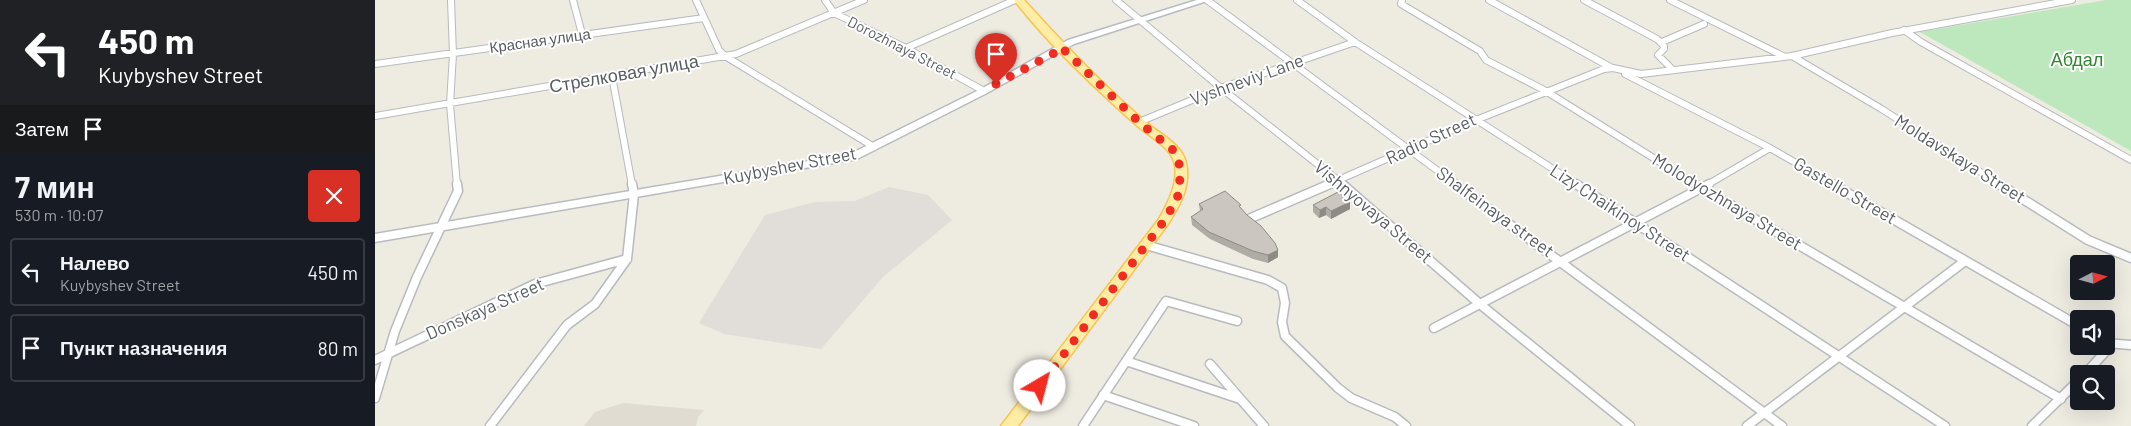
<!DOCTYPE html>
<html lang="ru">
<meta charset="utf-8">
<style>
:root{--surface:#171b24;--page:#242831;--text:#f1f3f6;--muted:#9ea1a6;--line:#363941}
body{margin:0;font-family:Barlow,sans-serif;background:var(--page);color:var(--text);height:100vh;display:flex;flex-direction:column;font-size:19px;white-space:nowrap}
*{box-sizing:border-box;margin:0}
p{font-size:16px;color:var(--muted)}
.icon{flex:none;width:28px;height:28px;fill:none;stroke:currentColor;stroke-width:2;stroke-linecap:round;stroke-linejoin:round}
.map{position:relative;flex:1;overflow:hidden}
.sheet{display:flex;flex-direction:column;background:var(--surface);width:375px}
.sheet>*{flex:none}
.top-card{background:#202124;color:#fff;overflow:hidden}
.needle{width:32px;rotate:84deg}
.buttons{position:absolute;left:1695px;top:255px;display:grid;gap:10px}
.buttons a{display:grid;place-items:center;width:45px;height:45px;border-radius:5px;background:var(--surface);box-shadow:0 5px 20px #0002;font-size:25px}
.pin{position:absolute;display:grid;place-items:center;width:42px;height:42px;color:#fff;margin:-51px -21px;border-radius:50% 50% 50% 0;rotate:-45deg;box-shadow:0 0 5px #0007}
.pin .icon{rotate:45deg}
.me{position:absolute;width:55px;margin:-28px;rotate:37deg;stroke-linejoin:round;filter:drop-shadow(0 0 4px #0008)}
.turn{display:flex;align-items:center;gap:18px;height:105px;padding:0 15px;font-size:22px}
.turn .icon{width:65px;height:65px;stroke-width:2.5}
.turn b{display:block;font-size:35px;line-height:42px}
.then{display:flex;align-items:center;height:48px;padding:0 15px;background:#0003;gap:10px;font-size:19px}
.round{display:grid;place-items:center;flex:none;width:52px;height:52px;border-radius:5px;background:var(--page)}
.overview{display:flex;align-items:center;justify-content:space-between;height:85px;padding:0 15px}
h1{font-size:30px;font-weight:700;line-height:38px}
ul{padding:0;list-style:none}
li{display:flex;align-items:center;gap:15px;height:68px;margin:0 10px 8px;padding:0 5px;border:2px solid var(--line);border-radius:5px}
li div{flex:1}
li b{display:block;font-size:19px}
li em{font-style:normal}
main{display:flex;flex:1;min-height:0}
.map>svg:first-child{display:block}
.industrial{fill:#e1ded9}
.education{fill:#e0dcd2}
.green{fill:#bde7bc}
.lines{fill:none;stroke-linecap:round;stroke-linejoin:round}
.minor-far1-casing{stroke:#b7babf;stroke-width:8}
.minor-casing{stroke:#b7babf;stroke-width:11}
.secondary-casing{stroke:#b7bbc1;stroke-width:3}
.primary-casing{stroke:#f9c44f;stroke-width:3}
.minor-far1{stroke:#fff;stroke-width:6}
.minor{stroke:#fff;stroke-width:8}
.secondary{fill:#fff;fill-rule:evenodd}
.primary{fill:#ffeda5;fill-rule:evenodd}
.wall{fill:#afaba5}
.shaded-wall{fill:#8e8b86}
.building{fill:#cbc7c0;stroke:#8e8b86}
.route{stroke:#f32c22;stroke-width:9;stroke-dasharray:0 16.2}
.labels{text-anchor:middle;stroke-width:4;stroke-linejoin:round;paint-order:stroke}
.far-street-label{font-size:15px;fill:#5a5e63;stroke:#fff}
.park-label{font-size:18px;fill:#2f8530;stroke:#fff}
.street-label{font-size:18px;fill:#5a5e63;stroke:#fff}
</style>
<main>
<section class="sheet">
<div class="top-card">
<div class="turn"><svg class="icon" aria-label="left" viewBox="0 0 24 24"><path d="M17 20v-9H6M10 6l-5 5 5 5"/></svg><div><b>450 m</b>Kuybyshev Street</div></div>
<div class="then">Затем<svg class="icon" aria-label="arrive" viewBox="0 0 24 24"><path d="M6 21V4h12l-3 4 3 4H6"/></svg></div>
</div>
<div class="overview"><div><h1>7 мин</h1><p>530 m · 10:07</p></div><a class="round" style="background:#d93025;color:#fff"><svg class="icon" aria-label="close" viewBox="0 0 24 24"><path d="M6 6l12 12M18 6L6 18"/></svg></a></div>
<ul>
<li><svg class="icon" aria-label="left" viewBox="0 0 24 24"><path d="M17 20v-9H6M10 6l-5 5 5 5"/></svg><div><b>Налево</b><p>Kuybyshev Street</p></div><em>450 m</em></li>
<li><svg class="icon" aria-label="arrive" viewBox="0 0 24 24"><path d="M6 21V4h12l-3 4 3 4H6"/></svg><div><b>Пункт назначения</b></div><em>80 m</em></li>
</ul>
</section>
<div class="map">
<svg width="1756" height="426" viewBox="0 0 1756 426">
<rect width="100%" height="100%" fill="#eeebe1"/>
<path class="industrial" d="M514,187L553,195L577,220L508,277L446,349L349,334L324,323L390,215L440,202L480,201Z"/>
<path class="education" d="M248,403L329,410L323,417L321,426H209L220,412Z"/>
<path class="green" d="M1731,0H1756V151L1545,32Z"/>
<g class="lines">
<defs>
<path id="minor-far1" d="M76,0L78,54L75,104L82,185
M198,0L207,34
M321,0L344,50L350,56L499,147
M450,0L459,13L531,48L609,91
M741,0L846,88L969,185
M832,0L1082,185
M922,0L980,42L1203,185
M1027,0L1026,4L1105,51L1111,60L1169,90L1322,185
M1114,0L1237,68
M1209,0L1282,39L1289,46V49L1283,55L1298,70
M1295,0L1410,57
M1529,30L1546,42L1756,160
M1287,42L1329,24
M531,48L640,0
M1417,56L1505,108L1626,185
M0,64L329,18
M1250,74L1395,148L1459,185
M237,76L257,185
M0,116L361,54L489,0
M764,122L846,88L980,42
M952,185L1096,122L1229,69L1238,68L1266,74L1417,56L1517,33L1697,0
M1332,185L1395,148"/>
<path id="minor" d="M967,184L1106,305L1255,426
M1080,184L1407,426
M1201,184L1570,426
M1320,184L1686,399
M1457,184L1704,326
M1624,184L1713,240L1756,258
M876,218L955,184
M771,245L893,280L907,288L910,303L907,322L910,336L963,388L976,398L1020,417L1031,426
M1059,328L1334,184
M1731,343L1756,345
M0,360L160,284L252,259
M751,361L865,399
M835,364L889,426
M1710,374L1731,351L1730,346
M728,395L819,426
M0,398L20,331L42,277L83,191L82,184
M115,426L192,325L220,304L252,259L259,194L257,184
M708,426L791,301L862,321
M1372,426L1590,261
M1657,426L1704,380"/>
<path id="secondary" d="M822,0H835L699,44L612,93L482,159L0,242V234L475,154L606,89L693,40Z"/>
<path id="primary" d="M639,0H649C689,44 731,89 777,127C789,136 808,147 811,163C816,186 805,205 793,224L643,426H626L784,219C793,203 805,180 799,161C793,145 772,135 760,124C718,86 674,45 639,0Z"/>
</defs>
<use href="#minor-far1" class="minor-far1-casing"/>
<use href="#minor" class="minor-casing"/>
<use href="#secondary" class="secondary-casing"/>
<use href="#primary" class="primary-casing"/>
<use href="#minor-far1" class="minor-far1"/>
<use href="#minor" class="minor"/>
<use href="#secondary" class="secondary"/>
<use href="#primary" class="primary"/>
</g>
<path class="wall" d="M975,202V209L956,219L951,215L944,218L938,212V205Z
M824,204L866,208L903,257L893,263L878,259L835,239L817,225L816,217L825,211Z"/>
<path class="shaded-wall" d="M975,202V209L956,219V211Z
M951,207V215L944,218L945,210Z
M903,250V257L893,263V255Z"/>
<path class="building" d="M850,191L866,205L864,206L872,215L886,226L900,243L903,250L893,255L878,251L834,232L816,217L828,209L824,204Z
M963,192L975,202L956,211L951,207L945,210L938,205Z"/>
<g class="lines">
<path class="route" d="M621,84L683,51L686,47L764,122L798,150L804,162L805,186L802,199L789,221L665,386"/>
</g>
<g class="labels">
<g class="far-street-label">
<text transform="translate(165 41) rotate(-8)" y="5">Красная улица</text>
<text transform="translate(527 48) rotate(27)" y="5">Dorozhnaya Street</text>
</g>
<g class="park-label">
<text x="1702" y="66">Абдал</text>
</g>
<g class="street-label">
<text transform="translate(249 74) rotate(-10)" y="6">Стрелковая улица</text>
<text transform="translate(872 80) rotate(-20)" y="6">Vyshneviy Lane</text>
<text transform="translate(1056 139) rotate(-25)" y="6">Radio Street</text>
<text transform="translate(1585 159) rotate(32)" y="6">Moldavskaya Street</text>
<text transform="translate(415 166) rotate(-11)" y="6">Kuybyshev Street</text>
<text transform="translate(1470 191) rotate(30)" y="6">Gastello Street</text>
<text transform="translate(1352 202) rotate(31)" y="6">Molodyozhnaya Street</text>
<text transform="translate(998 212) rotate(40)" y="6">Vishnyovaya Street</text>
<text transform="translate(1120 212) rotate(36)" y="6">Shalfeinaya street</text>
<text transform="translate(1245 213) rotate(33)" y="6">Lizy Chaikinoy Street</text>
<text transform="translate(110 309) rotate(-24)" y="6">Donskaya Street</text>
</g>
</g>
</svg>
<div class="buttons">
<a><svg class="needle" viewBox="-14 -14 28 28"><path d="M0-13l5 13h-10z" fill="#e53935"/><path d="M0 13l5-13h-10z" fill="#9ea1a6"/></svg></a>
<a><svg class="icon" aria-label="sound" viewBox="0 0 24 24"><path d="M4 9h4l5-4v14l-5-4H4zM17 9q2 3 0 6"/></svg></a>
<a><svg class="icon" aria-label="search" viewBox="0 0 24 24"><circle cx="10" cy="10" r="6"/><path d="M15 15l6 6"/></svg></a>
</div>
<div class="pin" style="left:621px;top:84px;background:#d93025"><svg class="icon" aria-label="arrive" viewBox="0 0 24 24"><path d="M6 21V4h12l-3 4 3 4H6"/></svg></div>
<svg class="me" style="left:665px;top:386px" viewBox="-20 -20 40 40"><circle r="19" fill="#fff"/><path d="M0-13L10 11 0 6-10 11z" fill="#f32c22"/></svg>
</div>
</main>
